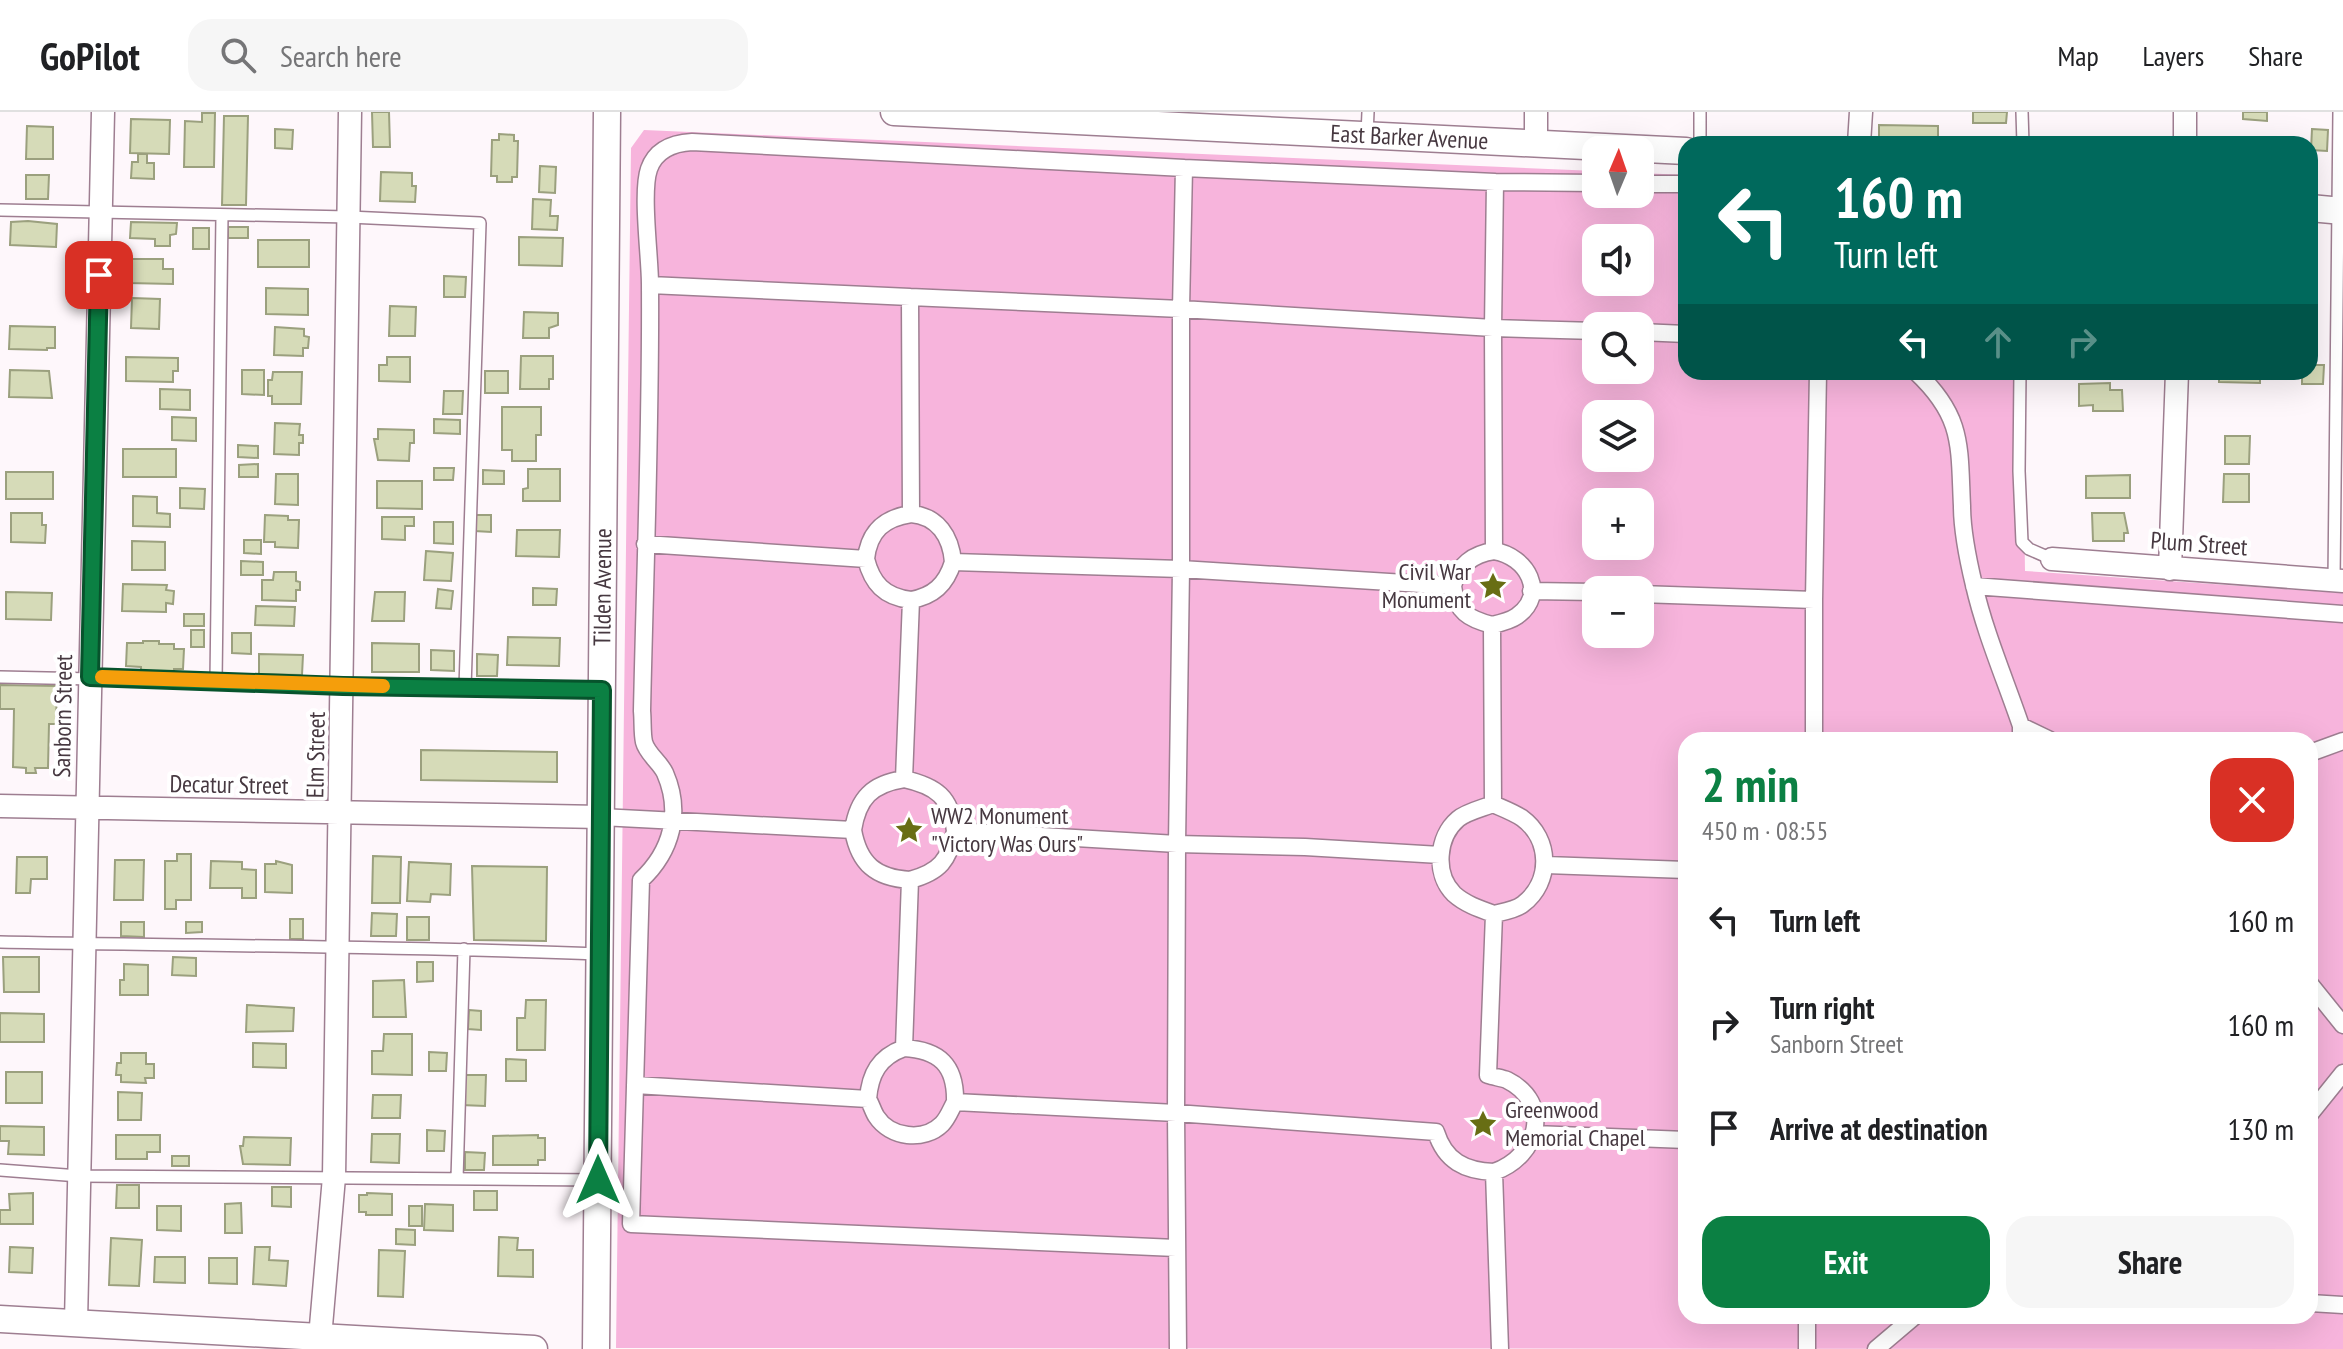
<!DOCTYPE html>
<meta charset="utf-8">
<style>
:root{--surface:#fff;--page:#f6f6f6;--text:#202124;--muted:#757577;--line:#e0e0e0;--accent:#0b8043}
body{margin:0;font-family:"PT Sans Narrow",sans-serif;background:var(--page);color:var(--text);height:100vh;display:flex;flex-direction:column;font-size:30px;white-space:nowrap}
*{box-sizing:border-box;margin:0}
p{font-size:26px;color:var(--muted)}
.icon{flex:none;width:44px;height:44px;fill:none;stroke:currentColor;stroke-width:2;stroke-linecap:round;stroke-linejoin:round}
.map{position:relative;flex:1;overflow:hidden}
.sheet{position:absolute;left:1678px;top:620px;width:640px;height:592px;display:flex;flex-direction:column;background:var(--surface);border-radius:24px;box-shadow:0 8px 32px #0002}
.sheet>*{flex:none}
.top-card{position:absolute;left:1678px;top:24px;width:640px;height:244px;border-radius:24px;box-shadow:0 8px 32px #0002;background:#00695c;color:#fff;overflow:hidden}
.needle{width:52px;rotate:2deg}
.tools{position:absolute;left:1582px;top:24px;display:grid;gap:16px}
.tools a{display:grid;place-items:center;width:72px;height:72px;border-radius:16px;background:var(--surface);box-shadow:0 8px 32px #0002;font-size:40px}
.pin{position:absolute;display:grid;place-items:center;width:68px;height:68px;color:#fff;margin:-34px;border-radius:16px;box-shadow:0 4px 12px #0006}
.me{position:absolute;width:88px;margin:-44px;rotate:0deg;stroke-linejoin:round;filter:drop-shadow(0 0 6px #0008)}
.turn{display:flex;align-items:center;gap:28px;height:168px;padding:0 24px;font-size:36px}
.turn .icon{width:104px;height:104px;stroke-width:2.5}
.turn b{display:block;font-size:56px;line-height:68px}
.lanes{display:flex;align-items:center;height:76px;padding:0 24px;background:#0003;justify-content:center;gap:40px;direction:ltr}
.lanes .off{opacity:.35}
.round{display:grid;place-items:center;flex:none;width:84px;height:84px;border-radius:24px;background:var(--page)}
.summary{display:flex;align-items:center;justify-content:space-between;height:136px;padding:0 24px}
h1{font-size:48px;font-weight:700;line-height:60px;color:var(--accent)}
.button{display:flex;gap:16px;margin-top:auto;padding:16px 24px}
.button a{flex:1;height:92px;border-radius:24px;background:var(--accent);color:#fff;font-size:32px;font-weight:700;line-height:92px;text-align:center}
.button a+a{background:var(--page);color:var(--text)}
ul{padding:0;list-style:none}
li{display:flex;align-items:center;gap:24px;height:104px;padding:0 24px}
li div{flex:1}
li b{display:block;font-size:30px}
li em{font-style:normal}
header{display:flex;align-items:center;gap:48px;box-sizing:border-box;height:112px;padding:0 40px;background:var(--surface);border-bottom:2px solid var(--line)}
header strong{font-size:38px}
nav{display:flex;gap:44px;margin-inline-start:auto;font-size:28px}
.search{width:560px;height:72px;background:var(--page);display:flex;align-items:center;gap:20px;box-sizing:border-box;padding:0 28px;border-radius:24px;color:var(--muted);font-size:30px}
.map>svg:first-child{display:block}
.green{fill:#f7b4dc;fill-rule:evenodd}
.building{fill:#d6dbb8;stroke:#9ba07e;stroke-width:2}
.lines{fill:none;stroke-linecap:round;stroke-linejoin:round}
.service-casing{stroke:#9e7e91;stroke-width:14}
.pedestrian-casing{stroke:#9e7e91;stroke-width:19}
.minor-casing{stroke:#9e7e91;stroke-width:25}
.tertiary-casing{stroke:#9e7e91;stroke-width:29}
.service{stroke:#fff;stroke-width:11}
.pedestrian{stroke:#fff;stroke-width:16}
.minor{stroke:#fff;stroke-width:22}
.tertiary{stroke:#fff;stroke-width:26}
.route-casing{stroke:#07532c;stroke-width:20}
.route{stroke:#0b8043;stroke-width:14}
.slow{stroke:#f59e0b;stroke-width:14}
.labels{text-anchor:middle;stroke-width:8;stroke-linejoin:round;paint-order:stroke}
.street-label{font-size:24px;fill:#463840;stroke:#fff}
.poi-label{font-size:24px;fill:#463840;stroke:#fff;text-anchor:start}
</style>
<header>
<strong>GoPilot</strong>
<div class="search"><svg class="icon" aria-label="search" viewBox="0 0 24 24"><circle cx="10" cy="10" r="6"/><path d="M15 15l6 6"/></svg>Search here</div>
<nav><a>Map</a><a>Layers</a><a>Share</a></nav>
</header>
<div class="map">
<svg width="2343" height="1237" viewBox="0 0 2343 1237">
<rect width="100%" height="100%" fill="#fef7fb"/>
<path class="green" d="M644,18L1596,59V82H1640V61L1686,63V260H2022L2025,459L2343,481V1237L616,1236L631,36ZM1596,126H1640V170H1596ZM1596,214H1640V258H1596ZM1596,302H1640V346H1596ZM1596,390H1640V434H1596ZM1596,478H1640V522H1596ZM1686,628H2310V1204H1686Z"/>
<path class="building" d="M372,0H389L390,35H373Z
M1973,0H2007L2006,11H1973Z
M2243,0H2267V9L2243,7Z
M202,1H215L214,55H184L185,9L202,10Z
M224,4H248L246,93H222Z
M131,7L170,8L169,42L130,41Z
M1879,13L1938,14V32H1879Z
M27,14L53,15V47H26Z
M275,17L293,18L292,37L275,36Z
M2312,17L2328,18L2327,39L2311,38Z
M499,22L514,23V29H518L517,65H512V70H497V64H491L492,28H499Z
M138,42H147V51H154V67L131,66L132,50H138Z
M540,54L556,55L555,81L539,80Z
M381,60L412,61V74H416L415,90L380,89Z
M26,63H49L48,87H26Z
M533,87L551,88L550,104H558L557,118L532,117Z
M28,109L57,112L56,135L10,133L11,110Z
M131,110L177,111L176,122L170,123V134H155V127L130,126Z
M228,115H248V126H228Z
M193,116H209V137H193Z
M519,125L563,126L562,154L519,153Z
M258,128H309V155H258Z
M128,147H163V157H173V172L128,171Z
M444,164L466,165L465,185H444Z
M266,176L308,177V203L266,202Z
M132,186L160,187L159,217L131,216Z
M390,194L416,195L415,224H389Z
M524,200L558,201V213L549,216V226H523Z
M10,214L55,215V236H47V238L9,237Z
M275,215L304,217V224L309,225L308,236H303V244L274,243Z
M521,244H553V267H549V277H520Z
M126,245L178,246V259H173V270L126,269Z
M387,245H410V270L379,269V253H387Z
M2310,253H2324L2323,272H2302V260H2310Z
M10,258L49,259L52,286L9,285Z
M242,258H264V283L242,282Z
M485,259H508V281H485Z
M273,260H302L301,292H272V284H268V268H272Z
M2219,260H2260V271L2219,270Z
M2110,271V278H2122L2123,299H2093V293L2079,294V272Z
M160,277L190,278V298L160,297Z
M444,279H463L462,302H443Z
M502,295H541V323H536V349H512V338H502Z
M172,305L196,306V329L172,328Z
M434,307L460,308V322L434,321Z
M275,311L300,312L299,323H303V331H299V343L274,342Z
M378,317L414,318V331H410L409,349L378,348L374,327H378Z
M2225,324H2250L2249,352H2225Z
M238,333L258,334V346L238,345Z
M123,337H176V365H123Z
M258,352V365H239V353Z
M434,356H454L453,368H434Z
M528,357H560V389H523V377L528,376Z
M483,358L504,359V372H483Z
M6,360H53V387H6Z
M276,362H298V393L275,392Z
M2224,362H2249V390H2223Z
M2130,363V386H2086V364Z
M377,369H422V397L377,396Z
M180,376L205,377L204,397L180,396Z
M133,384L157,385V401L170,402V415L133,414Z
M11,401H42V413H46L45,431L11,430Z
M2092,401H2124L2128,421H2124V429H2093Z
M265,403L288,404V408H299L298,436L275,435V430H264Z
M476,403H491V420L475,419Z
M382,405H414V414H405V428L382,427Z
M434,410H453V432L434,431Z
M517,418H560L559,445L516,444Z
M244,428H261V442L244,441Z
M132,429L165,430V458H132Z
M426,439L453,441L451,469L424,468Z
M241,449L263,450V463H241Z
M274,460H296V469L300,470V478H296V489L262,488V468H273Z
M123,472L167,473L166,478L174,479L173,492L166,491V500L122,499Z
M533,476L557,477L556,493H533Z
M438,477L453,479L451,497L436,496Z
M6,480L52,481L51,508L6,507Z
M375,480H405L404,509H372Z
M256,494L295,495L294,514L255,513Z
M184,502H204V514H184Z
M191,518H204V535H191Z
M232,521H251V542L232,541Z
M508,525L560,526L559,554L507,553Z
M143,529H159V532H174V537H184L183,557H174V561H141V555L126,554L127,531H143Z
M372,531L419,532V560H372Z
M431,538L454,539V559L431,558Z
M259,542L303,543L302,563L259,562Z
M477,542L498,543L497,564H477Z
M0,573L57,574L56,612H49L48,656H35L36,661H26V656L13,655L14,597H0Z
M421,638L557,640V670L421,668Z
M177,742H191V788H176V797H165V749H177Z
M373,744L401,745L400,791H372Z
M17,745H47V767H31L30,781H16Z
M115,748H144L143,788H114Z
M211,749L242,750V757L256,758V786H242V776H210Z
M276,749L292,753V781L265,780V752H276Z
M409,750L451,752L450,783L431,782L430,790L407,789Z
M472,754L547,755L546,829L474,828Z
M372,801L397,802L396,824H371Z
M407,805H429V828H407Z
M290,807H303V827H290Z
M121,810H144V825L121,824Z
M186,810H202V820L186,821Z
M3,845H39V880H4Z
M173,845L196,846V864L172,863Z
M417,850H433V869L417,870Z
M124,852L148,853V883H120V868H124Z
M404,868L406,905H373V869Z
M526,888H546L545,938H517V906H525Z
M247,893L294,896L293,919L246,920Z
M469,898L481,899V918L468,917Z
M0,901L44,902V930H0Z
M384,922H412V963L372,962V939H383Z
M253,931L286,932V956L253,955Z
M429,940L447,941L446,959H429Z
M121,941H146V952H154V966H145L146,971L121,970V963H116L117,951H121Z
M506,947L526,948V969H506Z
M6,960H42V991H6Z
M462,963H486L485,994L461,993Z
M118,980L142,981L141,1008H118Z
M373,983H401L400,1006H372Z
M0,1014L44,1015V1043L8,1042L9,1029H0Z
M427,1018L445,1019L444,1039H427Z
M372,1022H400L399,1051L371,1050Z
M116,1023H160V1040H147V1047H116Z
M538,1023V1026H545V1048H538V1053H493V1024Z
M244,1025L291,1026L290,1053L243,1052L240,1034H243Z
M465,1040L485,1041L484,1058H465Z
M172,1044H189V1054H172Z
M117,1073H139V1096H116Z
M272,1075H291V1095L272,1094Z
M474,1079H497V1098H474Z
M33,1081V1112H0V1098H10L9,1082Z
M367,1081L392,1082V1103H366V1100H359V1083H367Z
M241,1091L242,1121H225V1092Z
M425,1092L453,1093V1119L424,1118Z
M157,1094H181V1119L157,1118Z
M409,1094H422V1114H409Z
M396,1117L415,1118V1133L396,1132Z
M499,1125L518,1126L517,1138H533V1165L498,1164Z
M111,1126L142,1128L139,1174L109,1173Z
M10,1135L33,1136L32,1161L9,1160Z
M255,1135H270L269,1148L288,1149L286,1174L253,1172Z
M379,1138L405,1139L403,1185L378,1184Z
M155,1145H185V1171L154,1170Z
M209,1146H237V1172L209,1171Z"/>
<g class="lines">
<defs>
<path id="service" d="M2022,0L2023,32
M1367,23L1368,0
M1700,32V0
M0,98L349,105L480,111L465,576
M2020,260L2019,359L2022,430L2029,437L2052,447
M2334,468L2339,0
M0,565L601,578
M216,569L222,103
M0,830C200,834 400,834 599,842
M0,1058L79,1064L598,1068
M457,1067L464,837"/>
<path id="pedestrian" d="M1495,70L1596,71
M1640,72H1686
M650,173L910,185L911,402C884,406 869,419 866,447
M910,185L1181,197V457L953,450C946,473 933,484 911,488
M1640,220L1686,222
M1916,260C1964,305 1959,334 1962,394C1962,419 1968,448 1974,473C1985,521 2005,567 2021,614V628
M911,402C938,404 951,425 953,450
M645,432L866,447C872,471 884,485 911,488L904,667C872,672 858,686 853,718
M1453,474C1458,453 1473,442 1494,439L1493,216L1596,219
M1974,474L2343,502
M1531,479L1596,480
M1640,482L1814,488L1818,260
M1814,488V628
M1492,513C1501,511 1510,509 1517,504C1548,482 1527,444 1494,439
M2021,614L2050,628
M2310,641L2343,629
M904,667C936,674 951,685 955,719L1177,732L1181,457L1453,474C1456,500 1469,507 1492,513L1493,692
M601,705L853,718C859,752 876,766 910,768L904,936C879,945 870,962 868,987
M1546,753L1686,758
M910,768C940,760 949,748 955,719
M1494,802C1480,797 1465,792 1454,782C1434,762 1437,725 1458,707C1466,700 1483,696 1493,692C1502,696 1513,700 1522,706C1551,727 1552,770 1523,792C1516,798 1502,800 1494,802L1488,963C1494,965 1502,966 1507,968C1553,991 1539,1044 1494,1060
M2310,872L2343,913
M904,936C939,938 956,953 955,990L1176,1001L1177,732L1305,735L1440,743
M635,973L868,987C871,992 873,999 876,1004C890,1026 924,1030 942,1012C948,1006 951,997 955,990
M2310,1002L2343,961
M1534,1022L1686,1028
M1176,1136L631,1112L641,768C672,739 682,700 665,661C660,650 647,642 644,630C642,621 643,609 642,599C645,457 651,314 650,172C650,145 641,80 649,57C656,37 674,31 692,30L1184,56L1181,197L1493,216L1495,70L1184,56
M2310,1191L2343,1193
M1178,1237L1176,1001L1436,1020C1445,1049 1465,1059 1494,1060L1500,1237
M1807,1237V1204
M1876,1237L1915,1204"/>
<path id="minor" d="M1536,32V0
M1859,32L1861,0
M2185,32V0
M2052,447L2343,469
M2170,457L2177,260
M0,694L601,705
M76,1210L103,0
M319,1237L334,1065L350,0"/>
<g id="tertiary">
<path id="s1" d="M894,0L1686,39"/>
<path d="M2310,96L2343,99"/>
<path d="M0,1207L534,1237"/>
<path id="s2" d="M596,1237L607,0"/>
</g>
</defs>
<use href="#service" class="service-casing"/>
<use href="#pedestrian" class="pedestrian-casing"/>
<use href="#minor" class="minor-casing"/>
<use href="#tertiary" class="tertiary-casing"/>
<use href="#service" class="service"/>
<use href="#pedestrian" class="pedestrian"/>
<use href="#minor" class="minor"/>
<use href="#tertiary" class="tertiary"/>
</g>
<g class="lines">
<defs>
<path id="route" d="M99,163L90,565L343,574L602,578L598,1068"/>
</defs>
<use href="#route" class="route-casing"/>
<use href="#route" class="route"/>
<path class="slow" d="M102,565L383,574"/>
</g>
<defs>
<symbol id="sight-bare" viewBox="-9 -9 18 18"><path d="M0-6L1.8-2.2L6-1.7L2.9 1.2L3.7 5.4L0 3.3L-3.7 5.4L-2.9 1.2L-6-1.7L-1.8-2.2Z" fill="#686e14" stroke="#fff" stroke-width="2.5" paint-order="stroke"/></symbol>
</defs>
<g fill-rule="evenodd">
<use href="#sight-bare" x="1473" y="454" width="40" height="40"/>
<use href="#sight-bare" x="889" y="698" width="40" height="40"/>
<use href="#sight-bare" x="1463" y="992" width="40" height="40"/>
</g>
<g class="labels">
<g class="street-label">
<text dy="8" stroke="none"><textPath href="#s1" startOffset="516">East Barker Avenue</textPath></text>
<text transform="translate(2199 432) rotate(4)" y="8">Plum Street</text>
<text dy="8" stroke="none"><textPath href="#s2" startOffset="762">Tilden Avenue</textPath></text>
<text transform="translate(63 604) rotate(-89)" y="8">Sanborn Street</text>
<text transform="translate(316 643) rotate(-89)" y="8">Elm Street</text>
<text transform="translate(229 673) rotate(1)" y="8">Decatur Street</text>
</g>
<g class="poi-label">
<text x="1471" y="468" text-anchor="end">Civil War<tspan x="1471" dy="28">Monument</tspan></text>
<text x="931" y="712">WW2 Monument<tspan x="931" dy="28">"Victory Was Ours"</tspan></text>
<text x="1505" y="1006">Greenwood<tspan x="1505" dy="28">Memorial Chapel</tspan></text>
</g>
</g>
</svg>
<div class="tools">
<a><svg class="needle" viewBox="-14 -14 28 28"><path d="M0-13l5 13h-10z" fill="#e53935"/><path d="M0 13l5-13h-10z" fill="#757577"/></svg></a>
<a><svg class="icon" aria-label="sound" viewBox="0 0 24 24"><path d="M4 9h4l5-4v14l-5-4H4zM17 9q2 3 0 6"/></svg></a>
<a><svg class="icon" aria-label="search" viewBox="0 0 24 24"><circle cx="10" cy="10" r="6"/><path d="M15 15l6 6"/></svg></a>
<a><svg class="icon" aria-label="layers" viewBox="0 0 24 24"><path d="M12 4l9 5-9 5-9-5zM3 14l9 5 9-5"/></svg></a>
<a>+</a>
<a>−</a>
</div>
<div class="pin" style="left:99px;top:163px;background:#d93025"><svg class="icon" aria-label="arrive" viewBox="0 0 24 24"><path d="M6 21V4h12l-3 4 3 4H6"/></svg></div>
<svg class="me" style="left:598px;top:1068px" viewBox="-20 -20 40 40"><path d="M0-17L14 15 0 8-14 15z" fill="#0b8043" stroke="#fff" stroke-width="4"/></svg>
<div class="top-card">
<div class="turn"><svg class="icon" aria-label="left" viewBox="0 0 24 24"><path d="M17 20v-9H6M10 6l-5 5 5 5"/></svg><div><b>160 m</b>Turn left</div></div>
<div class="lanes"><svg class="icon" aria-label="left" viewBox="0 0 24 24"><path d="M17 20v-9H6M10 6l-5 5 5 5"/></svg><svg class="icon off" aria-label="ahead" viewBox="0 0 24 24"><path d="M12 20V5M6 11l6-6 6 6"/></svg><svg class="icon off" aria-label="right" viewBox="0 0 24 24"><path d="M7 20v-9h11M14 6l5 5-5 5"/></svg></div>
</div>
<section class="sheet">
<div class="summary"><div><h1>2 min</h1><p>450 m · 08:55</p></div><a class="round" style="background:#d93025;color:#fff"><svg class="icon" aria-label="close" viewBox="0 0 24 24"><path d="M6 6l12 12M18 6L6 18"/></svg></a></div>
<ul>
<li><svg class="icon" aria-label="left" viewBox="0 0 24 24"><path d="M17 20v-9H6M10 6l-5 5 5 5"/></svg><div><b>Turn left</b></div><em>160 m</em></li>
<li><svg class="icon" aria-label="right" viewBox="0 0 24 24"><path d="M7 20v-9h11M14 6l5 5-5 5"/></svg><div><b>Turn right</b><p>Sanborn Street</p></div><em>160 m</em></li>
<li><svg class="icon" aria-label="arrive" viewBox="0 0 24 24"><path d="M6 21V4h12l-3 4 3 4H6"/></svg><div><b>Arrive at destination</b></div><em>130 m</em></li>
</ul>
<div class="button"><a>Exit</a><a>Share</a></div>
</section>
</div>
